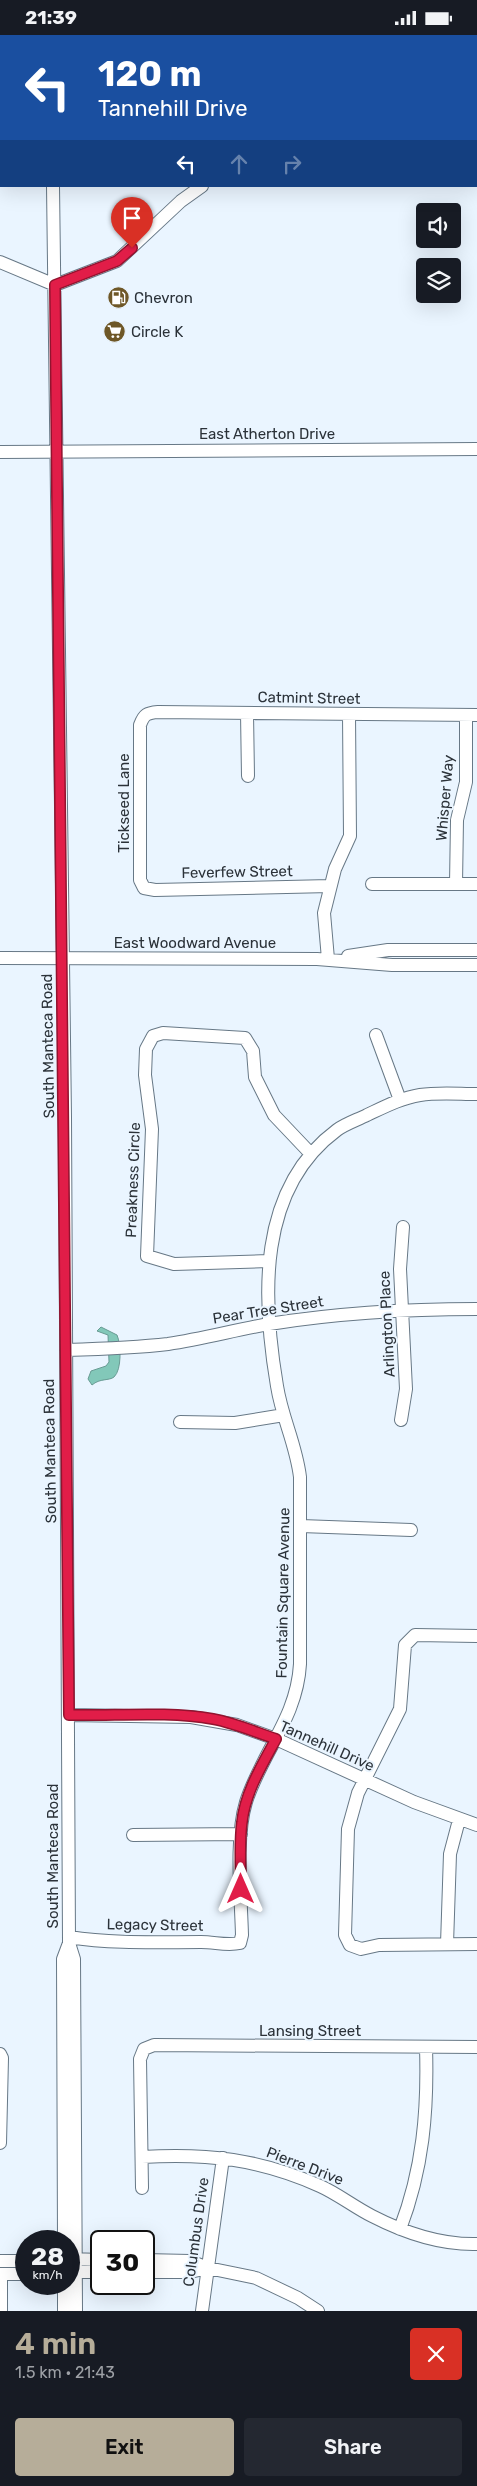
<!DOCTYPE html>
<meta charset="utf-8">
<style>
:root{--surface:#171b24;--page:#242831;--text:#f1f3f6;--muted:#9ea1a6;--accent:#b6ad99}
body{margin:0;font-family:Rubik,sans-serif;background:var(--page);color:var(--text);height:100vh;display:flex;flex-direction:column;font-size:19px;white-space:nowrap}
*{box-sizing:border-box;margin:0}
p{font-size:16px;color:var(--muted)}
.icon{flex:none;width:28px;height:28px;fill:none;stroke:currentColor;stroke-width:2;stroke-linecap:round;stroke-linejoin:round}
.map{position:relative;height:2276px;overflow:hidden}
.panel{display:flex;flex-direction:column;background:var(--surface);flex:1}
.panel>*{flex:none}
.guide{position:absolute;left:0px;top:0px;width:478px;height:152px;box-shadow:0 5px 20px #0002;background:#1a4fa0;color:#fff;overflow:hidden}
.fabs{position:absolute;left:416px;top:168px;display:grid;gap:10px}
.fabs a{display:grid;place-items:center;width:45px;height:45px;border-radius:5px;background:var(--surface);box-shadow:0 5px 20px #0002;font-size:25px}
.speed{position:absolute;left:15px;top:2195px;display:flex;gap:10px;font-size:25px;font-weight:700;text-align:center}
.speed>*{display:grid;place-content:center;width:65px;height:65px;border-radius:50%;background:var(--surface);box-shadow:0 5px 20px #0002;line-height:1}
.speed small{font-size:12px;font-weight:400}
.speed .limit{border:2px solid #111;border-radius:8px;background:#fff;color:#111}
.pin{position:absolute;display:grid;place-items:center;width:42px;height:42px;color:#fff;margin:-51px -21px;border-radius:50% 50% 50% 0;rotate:-45deg;box-shadow:0 0 5px #0007}
.pin .icon{rotate:45deg}
.me{position:absolute;width:55px;margin:-28px;rotate:0deg;stroke-linejoin:round;filter:drop-shadow(0 0 4px #0008)}
.turn{display:flex;align-items:center;gap:18px;height:105px;padding:0 15px;font-size:22px}
.turn .icon{width:65px;height:65px;stroke-width:2.5}
.turn b{display:block;font-size:35px;line-height:42px}
.lanes{display:flex;align-items:center;height:48px;padding:0 15px;background:#0003;justify-content:center;gap:25px;direction:ltr}
.lanes .off{opacity:.35}
.round{display:grid;place-items:center;flex:none;width:52px;height:52px;border-radius:5px;background:var(--page)}
.head{display:flex;align-items:center;justify-content:space-between;height:85px;padding:0 15px}
h1{font-size:30px;font-weight:600;line-height:38px;color:var(--accent)}
.primary-button{display:flex;gap:10px;margin-top:auto;padding:10px 15px}
.primary-button a{flex:1;height:58px;border-radius:5px;background:var(--accent);color:#111;font-size:20px;font-weight:600;line-height:58px;text-align:center}
.primary-button a+a{background:var(--page);color:var(--text)}
.status{display:flex;justify-content:space-between;align-items:center;height:35px;padding:0 25px;background:var(--surface);direction:ltr}
.status svg{height:14px;fill:currentColor}
.map>svg:first-child{display:block}
.water{fill:#82c8b9;stroke:#689b93}
.lines{fill:none;stroke-linecap:round;stroke-linejoin:round}
.minor-casing{stroke:#677886;stroke-width:14}
.major-casing{stroke:#d0d2d3;stroke-width:16}
.highway-casing{stroke:#d0d2d3;stroke-width:19}
.minor{stroke:#fff;stroke-width:12}
.major{stroke:#afb6f7;stroke-width:15}
.highway{stroke:#7986f2;stroke-width:18}
.route-casing{stroke:#92132f;stroke-width:12}
.route{stroke:#e11d48;stroke-width:9}
.labels{text-anchor:middle;stroke-width:4;stroke-linejoin:round;paint-order:stroke}
.poi-label{font-size:15px;fill:#2b3239;stroke:#eaf5ff;text-anchor:start}
.street-label{font-size:15px;fill:#2b3239;stroke:#eaf5ff}
</style>
<div class="status"><b>21:39</b><svg viewBox="0 0 49 12"><path d="M0 12V9h3v3zM5 12V6h3v6zM10 12V3h3v9zM15 12V0h3v12zM26 1h20v11H26zM47 4h2v5h-2z"/></svg></div>
<div class="map">
<svg width="477" height="2276" viewBox="0 0 477 2276">
<rect width="100%" height="100%" fill="#eaf5ff"/>
<path class="water" d="M101,1292L117,1300C121,1309 122,1335 114,1342C109,1346 100,1343 92,1350L88,1344L91,1336L106,1331L109,1327L108,1300L97,1296Z"/>
<g class="lines">
<defs>
<path id="minor" d="M476,25H477
M53,151L65,1082L69,1908L74,1924L76,2276
M0,227L55,250L117,226L181,166L202,151
M0,417L477,414
M247,678L248,741
M372,849H477
M456,849L457,785L466,747V681
M330,851L155,855L144,853L140,845V690C144,679 147,678 158,677L477,680
M348,921L388,915H477
M0,923L317,924L392,930H477
M328,924L324,878L335,834L350,801L349,679
M376,1000L400,1065
M268,1226L174,1229L147,1221L152,1094L145,1040L146,1014L153,1001L163,998L245,1003L253,1016L255,1042L274,1080L311,1119
M66,1315C100,1314 134,1313 168,1309C202,1304 235,1295 269,1289C338,1278 407,1274 477,1274
M401,1385L406,1354L400,1234L403,1192
M180,1387L235,1388L284,1380
M301,1491L411,1495
M477,1601L415,1600L405,1610L400,1674L358,1758L348,1794L345,1900L350,1910L361,1914L379,1910L477,1909
M69,1680L191,1682L237,1690L276,1704L414,1767L477,1790
M133,1800L241,1799
M69,1902C113,1909 157,1907 201,1907C215,1907 227,1911 240,1908L242,1900C241,1861 235,1803 246,1767C262,1717 297,1683 300,1629V1442C296,1409 282,1383 277,1351C262,1263 257,1154 337,1095C345,1089 357,1085 367,1080C384,1072 401,1063 420,1060C438,1057 459,1059 477,1059
M447,1909L450,1819L459,1785
M0,2019L2,2023L0,2108
M142,2122C207,2118 260,2124 320,2151C338,2159 354,2172 372,2181C405,2198 440,2210 477,2209
M142,2153L140,2024L144,2014L154,2010L477,2012
M400,2194C423,2134 428,2076 426,2012
M64,2206L63,1924L69,1908
M69,2224L101,2225
M144,2225L190,2226L208,2233L256,2243L298,2263L318,2276
M0,2226H26
M69,2237H101
M144,2237H190L208,2233
M0,2239H26
M1,2239V2276
M64,2276V2249
M202,2276L223,2123"/>
<path id="major" d="M51,0V1"/>
<path id="highway" d="M259,1L261,0
M0,101H1"/>
</defs>
<use href="#minor" class="minor-casing"/>
<use href="#major" class="major-casing"/>
<use href="#highway" class="highway-casing"/>
<use href="#minor" class="minor"/>
<use href="#major" class="major"/>
<use href="#highway" class="highway"/>
</g>
<g class="lines">
<defs>
<path id="route" d="M132,213L117,226L55,250L69,1680C117,1681 166,1676 213,1684C235,1688 255,1697 276,1704C262,1730 245,1758 242,1787C239,1809 241,1832 241,1854"/>
</defs>
<use href="#route" class="route-casing"/>
<use href="#route" class="route"/>
</g>
<defs>
<symbol id="fuel-disc" viewBox="-11 -11 22 22"><circle r="9.5" fill="#6e5727" stroke="#eaf5ff"/><path d="M-5.5-6h7V0h2V4h1.3V-2.5L3-4.5l.8-.8L6-3V5H2.5V1h-1V6h-7ZM-4.2-4.7v3.2H.2V-4.7Z" fill="#fff"/></symbol>
<symbol id="supermarket-disc" viewBox="-11 -11 22 22"><circle r="9.5" fill="#6e5727" stroke="#eaf5ff"/><path d="M-6-5.5h2.5l.6 2H6L4.5 2H-2.5L-4.4-4H-6ZM-1.5 3.2a1.3 1.3 0 1 0 .1 0ZM3 3.2a1.3 1.3 0 1 0 .1 0Z" fill="#fff"/></symbol>
</defs>
<g fill-rule="evenodd">
<use href="#fuel-disc" x="106" y="250" width="25" height="25"/>
<use href="#supermarket-disc" x="102" y="284" width="25" height="25"/>
</g>
<g class="labels">
<g class="poi-label">
<text x="134" y="268">Chevron</text>
<text x="131" y="302">Circle K</text>
</g>
<g class="street-label">
<text x="267" y="404">East Atherton Drive</text>
<text transform="translate(309 663) rotate(1)" y="5">Catmint Street</text>
<text transform="translate(445 763) rotate(-85)" y="5">Whisper Way</text>
<text transform="translate(124 768) rotate(-90)" y="5">Tickseed Lane</text>
<text transform="translate(237 837) rotate(-1)" y="5">Feverfew Street</text>
<text x="195" y="913">East Woodward Avenue</text>
<text transform="translate(48 1011) rotate(-91)" y="5">South Manteca Road</text>
<text transform="translate(133 1145) rotate(-88)" y="5">Preakness Circle</text>
<text transform="translate(268 1275) rotate(-9)" y="5">Pear Tree Street</text>
<text transform="translate(387 1289) rotate(-93)" y="5">Arlington Place</text>
<text transform="translate(50 1416) rotate(-91)" y="5">South Manteca Road</text>
<text transform="translate(283 1558) rotate(-89)" y="5">Fountain Square Avenue</text>
<text transform="translate(327 1711) rotate(24)" y="5">Tannehill Drive</text>
<text transform="translate(53 1821) rotate(-90)" y="5">South Manteca Road</text>
<text transform="translate(155 1890) rotate(1)" y="5">Legacy Street</text>
<text x="310" y="2001">Lansing Street</text>
<text transform="translate(305 2131) rotate(21)" y="5">Pierre Drive</text>
<text transform="translate(196 2197) rotate(-82)" y="5">Columbus Drive</text>
</g>
</g>
</svg>
<div class="fabs">
<a><svg class="icon" aria-label="sound" viewBox="0 0 24 24"><path d="M4 9h4l5-4v14l-5-4H4zM17 9q2 3 0 6"/></svg></a>
<a><svg class="icon" aria-label="layers" viewBox="0 0 24 24"><path d="M12 4l9 5-9 5-9-5zM3 14l9 5 9-5"/></svg></a>
</div>
<div class="speed"><div>28<small>km/h</small></div><div class="limit">30</div></div>
<div class="pin" style="left:132px;top:213px;background:#d93025"><svg class="icon" aria-label="arrive" viewBox="0 0 24 24"><path d="M6 21V4h12l-3 4 3 4H6"/></svg></div>
<svg class="me" style="left:241px;top:1854px" viewBox="-20 -20 40 40"><path d="M0-17L14 15 0 8-14 15z" fill="#e11d48" stroke="#fff" stroke-width="4"/></svg>
<div class="guide">
<div class="turn"><svg class="icon" aria-label="left" viewBox="0 0 24 24"><path d="M17 20v-9H6M10 6l-5 5 5 5"/></svg><div><b>120 m</b>Tannehill Drive</div></div>
<div class="lanes"><svg class="icon" aria-label="left" viewBox="0 0 24 24"><path d="M17 20v-9H6M10 6l-5 5 5 5"/></svg><svg class="icon off" aria-label="ahead" viewBox="0 0 24 24"><path d="M12 20V5M6 11l6-6 6 6"/></svg><svg class="icon off" aria-label="right" viewBox="0 0 24 24"><path d="M7 20v-9h11M14 6l5 5-5 5"/></svg></div>
</div>
</div>
<section class="panel">
<div class="head"><div><h1>4 min</h1><p>1.5 km · 21:43</p></div><a class="round" style="background:#d93025;color:#fff"><svg class="icon" aria-label="close" viewBox="0 0 24 24"><path d="M6 6l12 12M18 6L6 18"/></svg></a></div>
<div class="primary-button"><a>Exit</a><a>Share</a></div>
</section>
